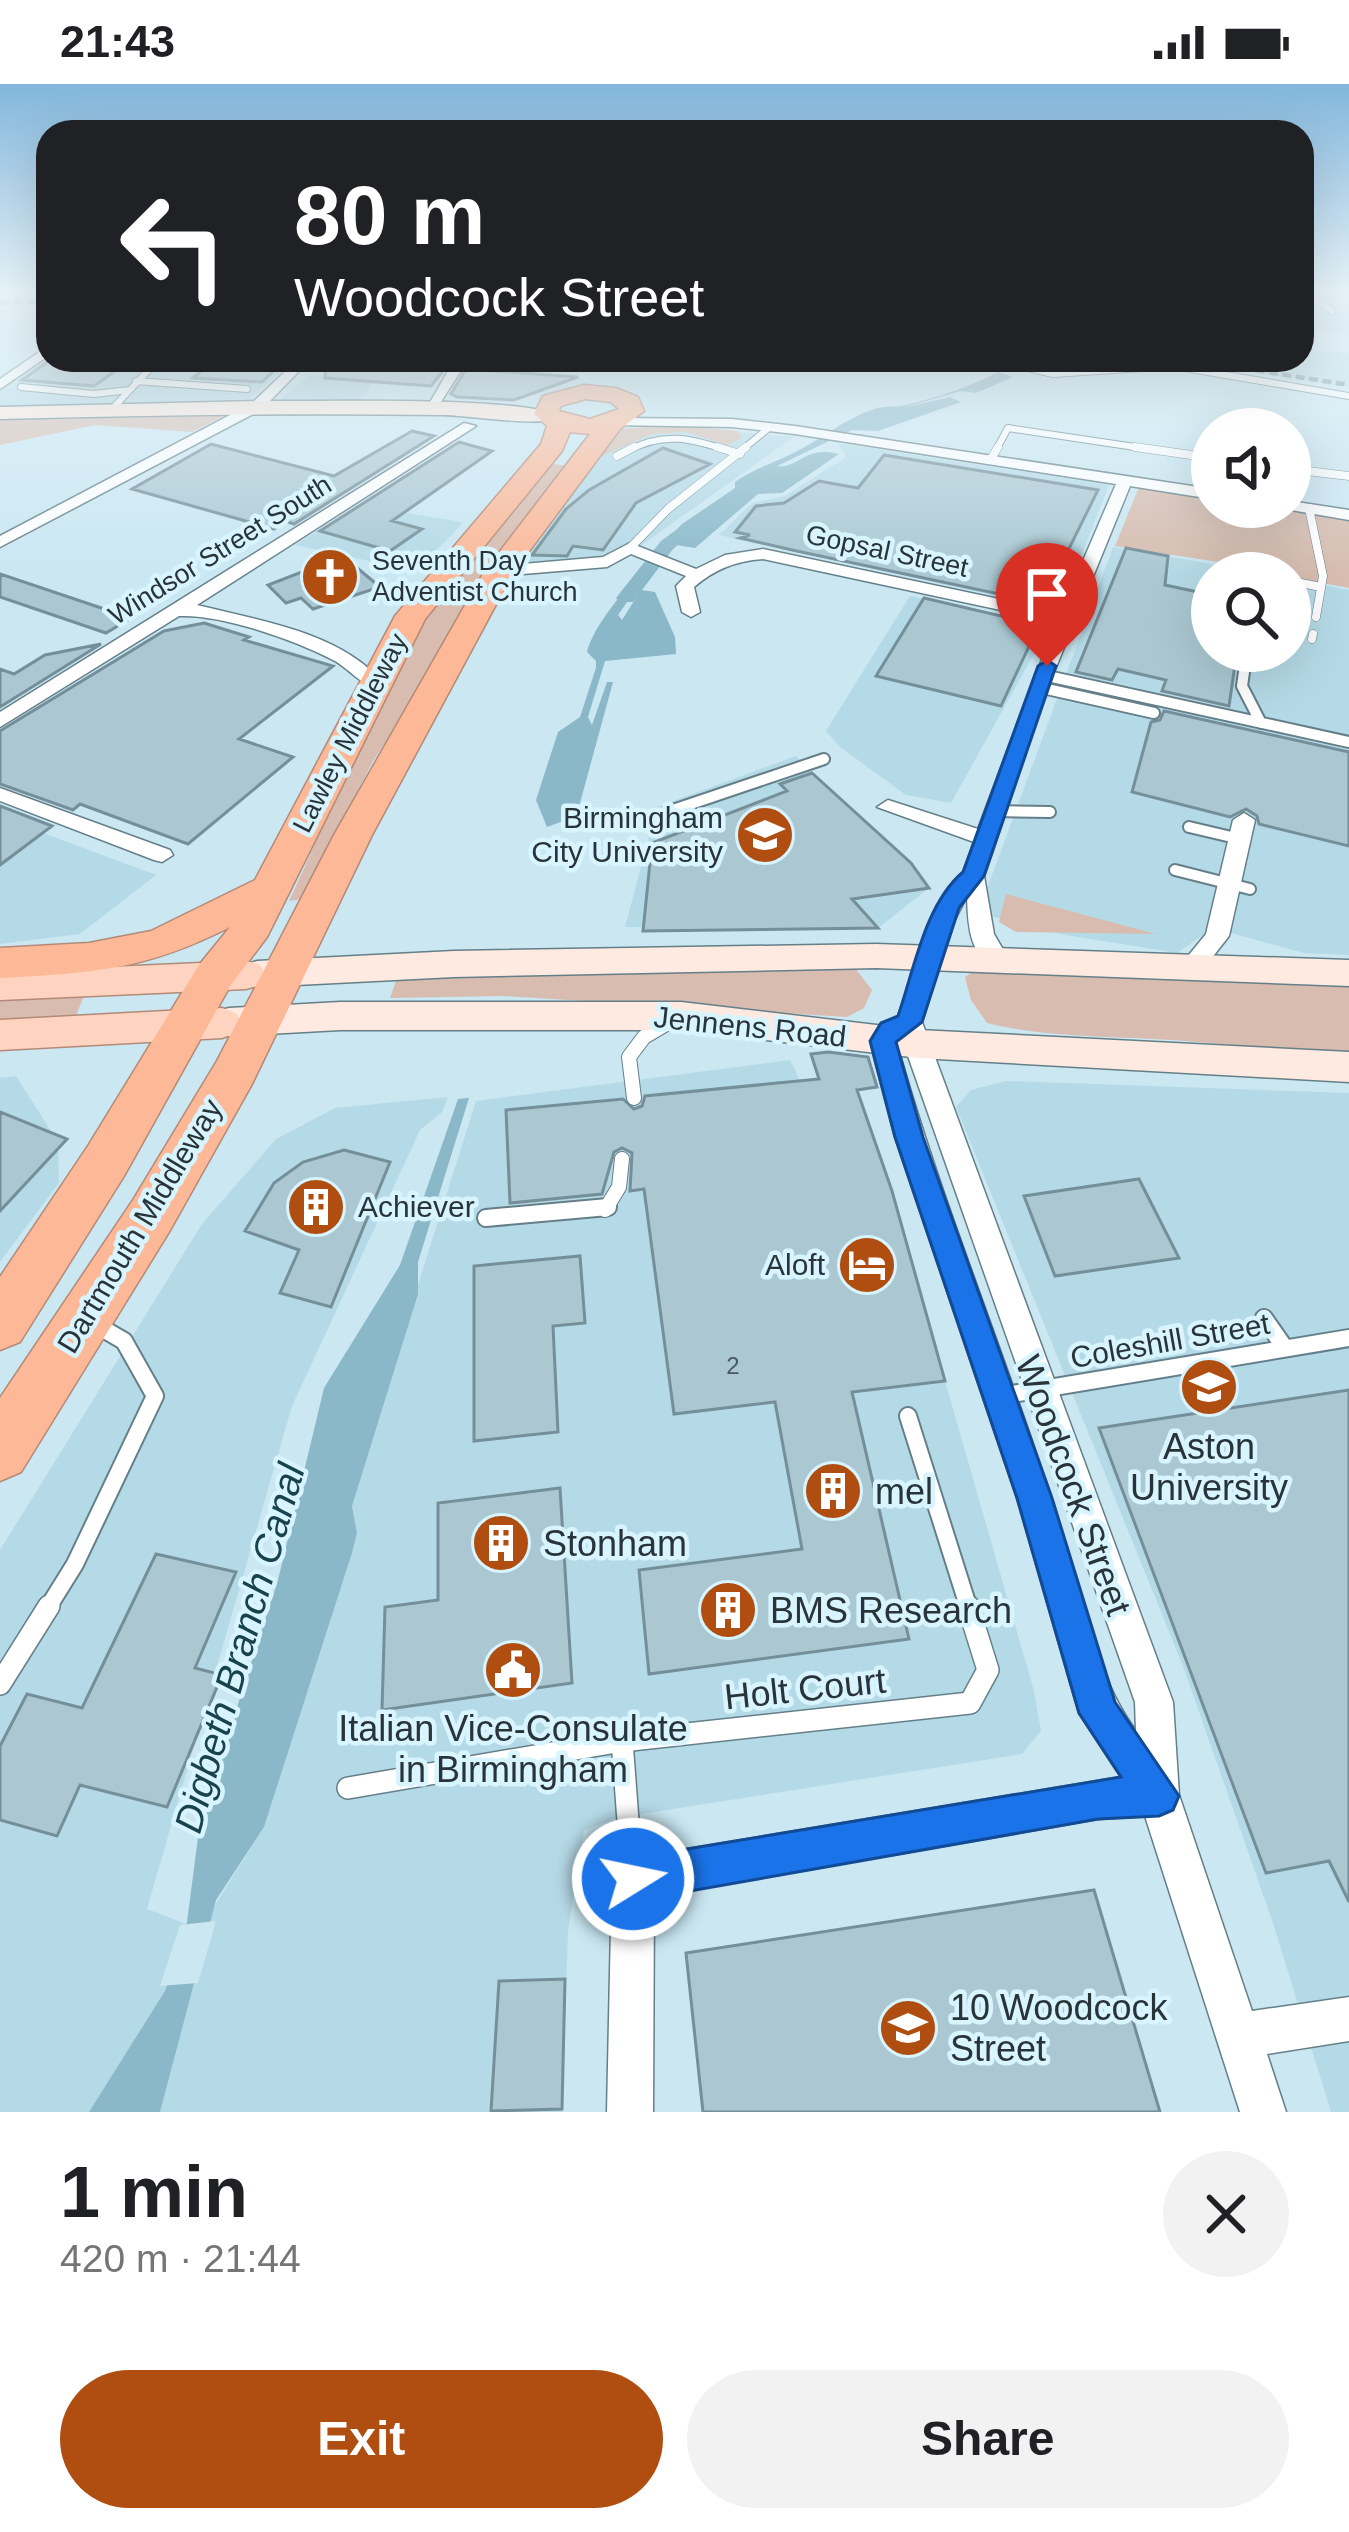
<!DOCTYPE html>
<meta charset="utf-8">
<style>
:root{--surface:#fff;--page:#f2f2f2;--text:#202124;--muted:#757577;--accent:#b04e11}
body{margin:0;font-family:Arial,sans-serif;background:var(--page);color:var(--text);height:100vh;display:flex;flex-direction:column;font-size:45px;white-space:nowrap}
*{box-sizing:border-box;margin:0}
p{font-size:39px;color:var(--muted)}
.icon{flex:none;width:66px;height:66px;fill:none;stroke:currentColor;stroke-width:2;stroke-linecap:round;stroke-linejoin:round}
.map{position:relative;height:2028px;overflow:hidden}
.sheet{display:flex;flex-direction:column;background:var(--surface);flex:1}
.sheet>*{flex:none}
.banner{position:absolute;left:36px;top:36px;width:1278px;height:252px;border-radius:36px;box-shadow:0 12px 48px #0002;background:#202124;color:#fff;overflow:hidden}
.tools{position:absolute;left:1191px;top:324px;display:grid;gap:24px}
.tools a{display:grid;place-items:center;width:120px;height:120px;border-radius:50%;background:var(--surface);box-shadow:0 12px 48px #0002;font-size:60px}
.pin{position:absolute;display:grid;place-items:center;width:102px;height:102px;color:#fff;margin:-123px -51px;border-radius:50% 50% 50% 0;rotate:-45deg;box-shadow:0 0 12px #0007}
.pin .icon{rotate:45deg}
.me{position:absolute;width:132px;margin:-66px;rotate:80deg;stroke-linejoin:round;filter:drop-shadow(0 0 9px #0008)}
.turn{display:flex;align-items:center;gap:42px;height:252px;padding:0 60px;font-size:54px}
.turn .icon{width:156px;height:156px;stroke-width:2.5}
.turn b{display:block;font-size:84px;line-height:102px}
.round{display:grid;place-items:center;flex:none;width:126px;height:126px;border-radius:63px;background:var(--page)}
.head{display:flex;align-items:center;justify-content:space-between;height:204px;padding:0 60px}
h1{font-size:72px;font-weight:600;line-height:90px}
.primary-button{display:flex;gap:24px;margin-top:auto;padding:24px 60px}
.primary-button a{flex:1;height:138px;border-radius:72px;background:var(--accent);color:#fff;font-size:48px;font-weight:600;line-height:138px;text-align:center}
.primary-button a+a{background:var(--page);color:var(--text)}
.status{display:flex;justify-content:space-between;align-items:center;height:84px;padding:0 60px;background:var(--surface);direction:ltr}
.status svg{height:33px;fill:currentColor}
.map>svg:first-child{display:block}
.built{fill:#b5dae7}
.green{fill:#d7bcaf}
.water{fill:#8ab8c9}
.pier{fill:#cae7f2}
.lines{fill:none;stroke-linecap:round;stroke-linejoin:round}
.canal{fill:#8ab8c9;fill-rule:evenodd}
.building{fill:#abc8d2;stroke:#748f99;stroke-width:3}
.lane-far5-casing{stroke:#647f88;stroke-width:8}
.lane-far4-casing{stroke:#647f88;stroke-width:9}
.lane-far3-casing{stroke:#647f88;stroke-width:14}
.lane-far2-casing{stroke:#647f88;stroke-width:16}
.lane-far1-casing{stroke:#647f88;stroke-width:20}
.lane-casing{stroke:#647f88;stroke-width:24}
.street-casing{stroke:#647f88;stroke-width:3}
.secondary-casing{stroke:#647f88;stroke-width:3}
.primary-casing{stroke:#b38a77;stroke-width:3}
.highway-casing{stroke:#b38a77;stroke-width:3}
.lane-far5{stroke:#fff;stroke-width:6}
.lane-far4{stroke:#fff;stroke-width:8}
.lane-far3{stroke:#fff;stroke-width:10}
.lane-far2{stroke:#fff;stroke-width:14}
.lane-far1{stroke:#fff;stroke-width:16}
.lane{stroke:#fff;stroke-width:21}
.street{fill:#fff;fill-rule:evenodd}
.secondary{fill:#feeae0;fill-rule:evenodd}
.primary{fill:#fed4c1;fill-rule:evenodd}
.highway{fill:#fdb898;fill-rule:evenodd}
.rail{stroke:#778b92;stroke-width:4.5;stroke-dasharray:9 4.5;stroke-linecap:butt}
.route{fill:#1a73e8;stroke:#114b97;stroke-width:3}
.labels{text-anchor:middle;stroke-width:9;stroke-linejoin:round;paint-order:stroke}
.number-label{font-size:24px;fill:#4a595f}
.far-street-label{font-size:27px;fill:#293439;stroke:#d7f4ff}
.far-poi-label{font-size:27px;fill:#293439;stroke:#d7f4ff;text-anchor:start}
.poi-label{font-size:30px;fill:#293439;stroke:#d7f4ff;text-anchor:end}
.street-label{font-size:30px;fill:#293439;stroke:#d7f4ff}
.near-poi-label{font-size:36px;fill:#293439;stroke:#d7f4ff;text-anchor:start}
.near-street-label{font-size:36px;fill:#293439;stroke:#d7f4ff}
.near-water-label{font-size:39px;font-style:italic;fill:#19424f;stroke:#d7f4ff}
</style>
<div class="status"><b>21:43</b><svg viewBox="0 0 49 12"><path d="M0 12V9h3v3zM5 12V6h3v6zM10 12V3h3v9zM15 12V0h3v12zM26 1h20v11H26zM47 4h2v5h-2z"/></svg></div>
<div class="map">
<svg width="1349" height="2028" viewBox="0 0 1349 2028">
<rect width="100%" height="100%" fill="#cae7f2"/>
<path class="built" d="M1302,209H1349V250L1302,247Z
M1302,267L1349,269V303L1176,276H1302Z
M48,272V276H293L250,315L0,322V307Z
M310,291L377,293L357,320L280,316Z
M668,341L794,353L629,470L602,476L515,481L611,354L622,345Z
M838,359L1109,401L1060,526L719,451L752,419L785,412L846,373Z
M358,421L450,436L463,439L416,487L295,461Z
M1113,463L1263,489H1212V567H1290V494L1349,506V871L1304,869L1213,844L1177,869L1060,850L978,829Z
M910,512L1050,541L951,719L906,711L840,663L826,647Z
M796,672L911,779L929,804L878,844L625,843L657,723Z
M0,733L156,791L80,850L0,860Z
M790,976L945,1297L1034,1607L1041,1647L1022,1670L616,1734L584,1746L568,1847L562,2028H0V1466L202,1140L276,1055L335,1024L448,1013L442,1028L420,1046L292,1322L147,1825L200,1845L264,1743L352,1469L357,1449L352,1422L374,1340L476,1017Z
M16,992L58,1058L59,1099L0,1178V994Z
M1006,997L1349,1009V2028H1331L1274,1842L1183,1582L956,1023L971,1006Z"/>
<path class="green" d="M217,328L222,333L192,348L95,341L0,361V332Z
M668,341L738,347L742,354L727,361L686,348L652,350L597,374L622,345Z
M553,380L568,382L373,677L301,815L289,817C321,750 346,681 377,615C420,526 486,451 553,380Z
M1139,403L1212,414V423H1266L1349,437V504L1290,493V489L1115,462Z
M1006,810L1156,850L1016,848L999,838Z
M855,884L872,906L864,924L847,933L502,912L390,914L397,894Z
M979,884L1349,893V968C1289,968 1232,960 1172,956C1111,952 1047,954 987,939L971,916L965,893Z
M84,912L72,941L0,945V914Z"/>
<path class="water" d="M998,288L1013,293L976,309L961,307L903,324L950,313L961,318L878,347L852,346L777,382C799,385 804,361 839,370L782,409L758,410L695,464L664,459L682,440L735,404V398C756,383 778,378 801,365C825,352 845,335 874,325C883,322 892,323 901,322C934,315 969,303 998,288Z
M645,481L650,485L618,531L622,536L641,506L655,508L675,553L676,570L605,577L588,633L592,641L607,598H613L574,741L568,742L566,736L547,743L536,716L558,648L580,633L596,584V577L587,568C594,540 626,506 645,481Z
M469,1014L418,1178V1210L352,1422L357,1449L352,1469L264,1743L216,1816L160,2028H89L165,1907L187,1838L200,1738L278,1496L324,1304L400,1181L458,1015Z"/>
<path class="pier" d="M216,1837L198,1899L160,1902L180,1841Z"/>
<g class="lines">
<path class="canal" d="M698,430L707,435L704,439L673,465L633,518H619L616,514L661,457Z"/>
</g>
<path class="building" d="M50,276H131L94,302L22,296Z
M201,276H285L262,298L193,294L201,287Z
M326,276H452L431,302L325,294Z
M466,285L578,293L514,316L457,313L451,310Z
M412,347L434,352L294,440L285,437L274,445L132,405L211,360L334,392Z
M459,358L492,367L392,437L422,445L390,467L320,447Z
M663,364L710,380L636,419L603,466L573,462L567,472L532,471L566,425L589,406Z
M884,371L1098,406L1042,519L792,466L740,454L750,451L735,448L756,422L784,419L819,397L858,404Z
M1126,464L1168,472L1165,501L1212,511V567H1237L1229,622L1162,607L1166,596L1118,585L1112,596L1076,588Z
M343,472L380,503L313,525L301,514L286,519L268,501Z
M0,490L131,534L106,549L0,513Z
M924,514L1039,541L1001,622L876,592Z
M204,539L249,553L244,556L333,582L239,655L293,673L188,760L80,720L73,726L0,700V647L164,547Z
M101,560L0,623V585L14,590L45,571Z
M1164,627L1349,668V762L1259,740L1257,732L1246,725L1230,733L1132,708L1151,638L1160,636Z
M812,689L911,779L929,804L852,815L878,844L643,847L652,759L787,707L780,700Z
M0,722L52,742L0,781Z
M828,968L868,973L877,1003L857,1006L892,1107L945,1297L852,1308L909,1555L649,1590L639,1486L802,1465L775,1318L674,1330L644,1105L630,1107L632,1069L622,1064L614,1068L602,1110L510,1119L506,1026L623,1015L634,1025L642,1022L645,1012L819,995L811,970Z
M0,1028L67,1055L0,1127Z
M344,1066L390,1078L331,1223L280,1209L299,1166L245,1147L274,1099L303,1078Z
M1139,1095L1179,1174L1055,1192L1024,1112Z
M580,1172L585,1239L553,1242L558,1348L474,1357V1182Z
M1349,1306V1818L1329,1777L1266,1789L1099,1344Z
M560,1404L572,1599L382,1626L385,1523L438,1516V1419Z
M156,1470L236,1488L195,1584L222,1591L167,1723L80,1701L57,1752L0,1736V1662L27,1610L82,1624Z
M1094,1806L1160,2028H703L686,1869Z
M565,1895L562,2025L491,2027L499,1897Z"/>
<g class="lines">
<defs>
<path id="lane-far5" d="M1304,209L1332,227
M995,276L1053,290L1173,282L1349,312
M136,297L247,305
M21,303L94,310L129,306
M113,324L158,276
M629,366C664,348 690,354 726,366
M742,366L770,343
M996,366L1008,344L1155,366"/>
<path id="lane-far4" d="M717,363L740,370
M1135,363L1212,374
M617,372L634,363
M991,375L998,363
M1290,385L1349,392
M1309,424L1323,492L1316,533
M630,464L668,425L746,363
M1290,509L1296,498L1321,503
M1312,555L1313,550"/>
<path id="lane-far3" d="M1247,567L1242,602L1261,639
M1043,591L1349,658
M1038,603L1154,629
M994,727L1050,728
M667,728L824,675
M1189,743L1240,755
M1175,786L1250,805"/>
<path id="lane-far2" d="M634,1014L629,973L644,953L671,937
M605,1126L619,1103L622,1075"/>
<path id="lane-far1" d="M486,1134L608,1123
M1264,1234L1285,1264
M1000,1312L1349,1254
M908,1332L969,1525
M47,1525L75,1480L155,1312L124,1257L93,1239"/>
<path id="lane" d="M0,1600L49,1522
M622,1657L632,1790
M348,1704L622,1657L970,1619L988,1586L968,1522"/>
<path id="street" d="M48,262V272L0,305V295Z
M297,276H310L261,326L0,463V452L251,320Z
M451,282L462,285L435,327H425Z
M617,334L732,335L795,342L1212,405V415L1130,402L1048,603L984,792L994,850L1008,874L996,883C968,872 968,837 967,812L952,841L922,938L1173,1618L1179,1711L1252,1927L1349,1913V1957L1267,1970L1286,2028H1240L1145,1732L1098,1735L654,1812L653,2028H607L612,1795L618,1780L633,1774L1121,1693L1079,1629L1017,1414L895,1053L870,957L898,933L928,841L963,789L974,758L877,723L888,716L978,745L1056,538L763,475C736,477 715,485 694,503L700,528L691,533L682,528L676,502L686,492L631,470L607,483L523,490L515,485L523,480L603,473L630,459L696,485L725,471L763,465L1061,528L1116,400L795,350L732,343L612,341ZM902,955L1135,1618L1136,1647C1091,1587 1076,1490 1052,1417C1003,1264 940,1115 897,960Z
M464,339L476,342L197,521C257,536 340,548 382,598L380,602C362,604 349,584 333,576C295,556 221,530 179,532L0,643V628Z
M1290,417L1349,426V436L1285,425Z
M0,704L170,766L173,771L162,778L154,776L0,717Z
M1244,729L1255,736L1229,852L1200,889H1182L1179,883L1206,850L1233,736Z"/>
<path id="secondary" d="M256,317C308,318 528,311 559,333C545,344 466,331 442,331C295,329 147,331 0,335V323Z
M876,860L1349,876V902L876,884L454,893L257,903L244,899L239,890L244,881L257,877L454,867Z
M340,918H681L919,946L1349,968V998L919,974L681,946H340L229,952L216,948L211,938L216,928L229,924Z"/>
<path id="primary" d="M246,877L260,881L265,891L260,901L246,905L0,916V888Z
M222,924L236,929L242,939L236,949L222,954L0,966V936Z"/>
<path id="highway" d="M584,301L616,304L638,313L644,327L620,345L513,489L372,751L252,1000L169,1148L21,1388L0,1397V1314L133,1116L217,977L334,751L484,488L590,350L570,348L562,367L425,535L267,853L230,902L124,1092L20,1258L0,1266V1193L88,1062L199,881L230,843C146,886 93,889 0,894V864L89,859L151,847L255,796L395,532L541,360L547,342L534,330L543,312ZM585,315L611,318L619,325L590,335L559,327L561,322Z"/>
</defs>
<use href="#lane-far5" class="lane-far5-casing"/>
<use href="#lane-far4" class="lane-far4-casing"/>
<use href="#lane-far3" class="lane-far3-casing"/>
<use href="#lane-far2" class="lane-far2-casing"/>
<use href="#lane-far1" class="lane-far1-casing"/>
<use href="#lane" class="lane-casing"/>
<use href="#street" class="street-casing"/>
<use href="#secondary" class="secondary-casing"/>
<use href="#primary" class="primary-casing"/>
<use href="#highway" class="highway-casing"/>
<use href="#lane-far5" class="lane-far5"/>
<use href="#lane-far4" class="lane-far4"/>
<use href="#lane-far3" class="lane-far3"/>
<use href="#lane-far2" class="lane-far2"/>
<use href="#lane-far1" class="lane-far1"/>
<use href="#lane" class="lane"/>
<use href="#street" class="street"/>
<use href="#secondary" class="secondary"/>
<use href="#primary" class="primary"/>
<use href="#highway" class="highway"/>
<path class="rail" d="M0,219L48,217
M1189,276L1349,301"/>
</g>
<linearGradient id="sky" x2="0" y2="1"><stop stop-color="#82b6dc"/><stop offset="0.42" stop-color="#e7f4f9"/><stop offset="1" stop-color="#e7f4f9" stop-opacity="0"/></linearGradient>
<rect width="1349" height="493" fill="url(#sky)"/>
<path class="route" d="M1047,576L1056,582L984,792L959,824L922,938L896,958L923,1053L1052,1414L1115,1618L1179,1712L1173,1726L1159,1732L1098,1735L633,1817L618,1810L611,1795L618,1780L633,1774L1121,1693L1079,1629L1017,1414L895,1053L870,957L881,939L898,932C914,886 925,820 963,788L1038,582Z"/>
<defs>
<symbol id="church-disc" viewBox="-11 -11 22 22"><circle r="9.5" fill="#b04e11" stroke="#d7f4ff"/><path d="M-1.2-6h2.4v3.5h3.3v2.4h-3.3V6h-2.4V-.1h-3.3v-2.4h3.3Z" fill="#fff"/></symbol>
<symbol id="university-disc" viewBox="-11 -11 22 22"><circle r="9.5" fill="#b04e11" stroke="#d7f4ff"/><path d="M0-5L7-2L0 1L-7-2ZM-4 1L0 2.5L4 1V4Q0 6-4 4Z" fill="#fff"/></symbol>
<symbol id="building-disc" viewBox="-11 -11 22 22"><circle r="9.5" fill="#b04e11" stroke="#d7f4ff"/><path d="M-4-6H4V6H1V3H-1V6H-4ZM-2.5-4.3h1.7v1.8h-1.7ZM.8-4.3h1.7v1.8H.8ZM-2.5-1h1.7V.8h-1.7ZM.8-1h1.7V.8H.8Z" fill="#fff"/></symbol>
<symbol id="hotel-disc" viewBox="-11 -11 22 22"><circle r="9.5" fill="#b04e11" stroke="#d7f4ff"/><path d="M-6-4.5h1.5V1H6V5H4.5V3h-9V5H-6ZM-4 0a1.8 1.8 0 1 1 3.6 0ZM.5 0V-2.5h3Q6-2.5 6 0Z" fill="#fff"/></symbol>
<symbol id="civic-disc" viewBox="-11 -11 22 22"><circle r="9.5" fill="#b04e11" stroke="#d7f4ff"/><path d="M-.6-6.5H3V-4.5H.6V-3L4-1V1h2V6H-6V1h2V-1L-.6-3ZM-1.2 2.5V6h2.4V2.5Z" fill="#fff"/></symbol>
</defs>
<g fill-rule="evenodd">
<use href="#church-disc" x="297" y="460" width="66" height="66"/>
<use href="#university-disc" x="732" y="718" width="66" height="66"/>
<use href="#building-disc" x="283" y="1090" width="66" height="66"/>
<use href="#hotel-disc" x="834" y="1148" width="66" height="66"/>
<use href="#university-disc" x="1176" y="1270" width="66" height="66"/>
<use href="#building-disc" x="800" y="1374" width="66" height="66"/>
<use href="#building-disc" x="468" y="1426" width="66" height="66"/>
<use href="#building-disc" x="695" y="1493" width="66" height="66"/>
<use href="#civic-disc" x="480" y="1553" width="66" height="66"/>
<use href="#university-disc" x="875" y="1911" width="66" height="66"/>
</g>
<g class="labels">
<g class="number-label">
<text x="733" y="1290">2</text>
</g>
<g class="far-street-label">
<text transform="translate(220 466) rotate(-32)" y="9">Windsor Street South</text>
<text transform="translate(887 467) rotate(12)" y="9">Gopsal Street</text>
<text transform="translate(350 649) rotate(-63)" y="9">Lawley Middleway</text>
</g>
<g class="far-poi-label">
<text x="372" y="486">Seventh Day<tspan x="372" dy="31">Adventist Church</tspan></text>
</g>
<g class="poi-label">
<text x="723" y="744">Birmingham<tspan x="723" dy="34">City University</tspan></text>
<text x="358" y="1133" text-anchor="start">Achiever</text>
<text x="825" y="1191">Aloft</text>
</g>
<g class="street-label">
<text transform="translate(750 943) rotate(6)" y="10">Jennens Road</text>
<text transform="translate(140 1142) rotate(-59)" y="10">Dartmouth Middleway</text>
<text transform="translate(1170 1257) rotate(-10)" y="10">Coleshill Street</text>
</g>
<g class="near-poi-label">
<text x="1209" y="1375" text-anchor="middle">Aston<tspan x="1209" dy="41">University</tspan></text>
<text x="875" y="1420">mel</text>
<text x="543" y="1472">Stonham</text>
<text x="770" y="1539">BMS Research</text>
<text x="513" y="1657" text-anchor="middle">Italian Vice-Consulate<tspan x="513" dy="41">in Birmingham</tspan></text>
<text x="950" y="1936">10 Woodcock<tspan x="950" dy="41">Street</tspan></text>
</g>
<g class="near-street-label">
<text transform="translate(1074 1401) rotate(70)" y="13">Woodcock Street</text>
<text transform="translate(805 1604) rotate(-6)" y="13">Holt Court</text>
</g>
<g class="near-water-label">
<text transform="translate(239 1564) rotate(-74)" y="14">Digbeth Branch Canal</text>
</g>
</g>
</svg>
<div class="tools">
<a><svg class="icon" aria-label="sound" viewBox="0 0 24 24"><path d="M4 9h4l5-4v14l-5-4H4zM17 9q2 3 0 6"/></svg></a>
<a><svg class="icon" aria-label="search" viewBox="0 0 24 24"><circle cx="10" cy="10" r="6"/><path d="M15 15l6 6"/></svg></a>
</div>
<div class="pin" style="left:1047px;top:582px;background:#d93025"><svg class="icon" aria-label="arrive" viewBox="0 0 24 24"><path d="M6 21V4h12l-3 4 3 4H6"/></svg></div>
<svg class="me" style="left:633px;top:1795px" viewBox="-20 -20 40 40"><circle r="17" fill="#1a73e8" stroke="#fff" stroke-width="3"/><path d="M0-11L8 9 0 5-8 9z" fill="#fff"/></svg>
<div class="banner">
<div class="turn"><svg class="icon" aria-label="left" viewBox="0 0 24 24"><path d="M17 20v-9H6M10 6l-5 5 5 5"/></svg><div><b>80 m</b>Woodcock Street</div></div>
</div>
</div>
<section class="sheet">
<div class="head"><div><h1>1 min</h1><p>420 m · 21:44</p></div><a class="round"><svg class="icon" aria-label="close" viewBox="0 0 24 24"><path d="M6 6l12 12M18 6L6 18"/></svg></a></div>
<div class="primary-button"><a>Exit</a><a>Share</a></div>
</section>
